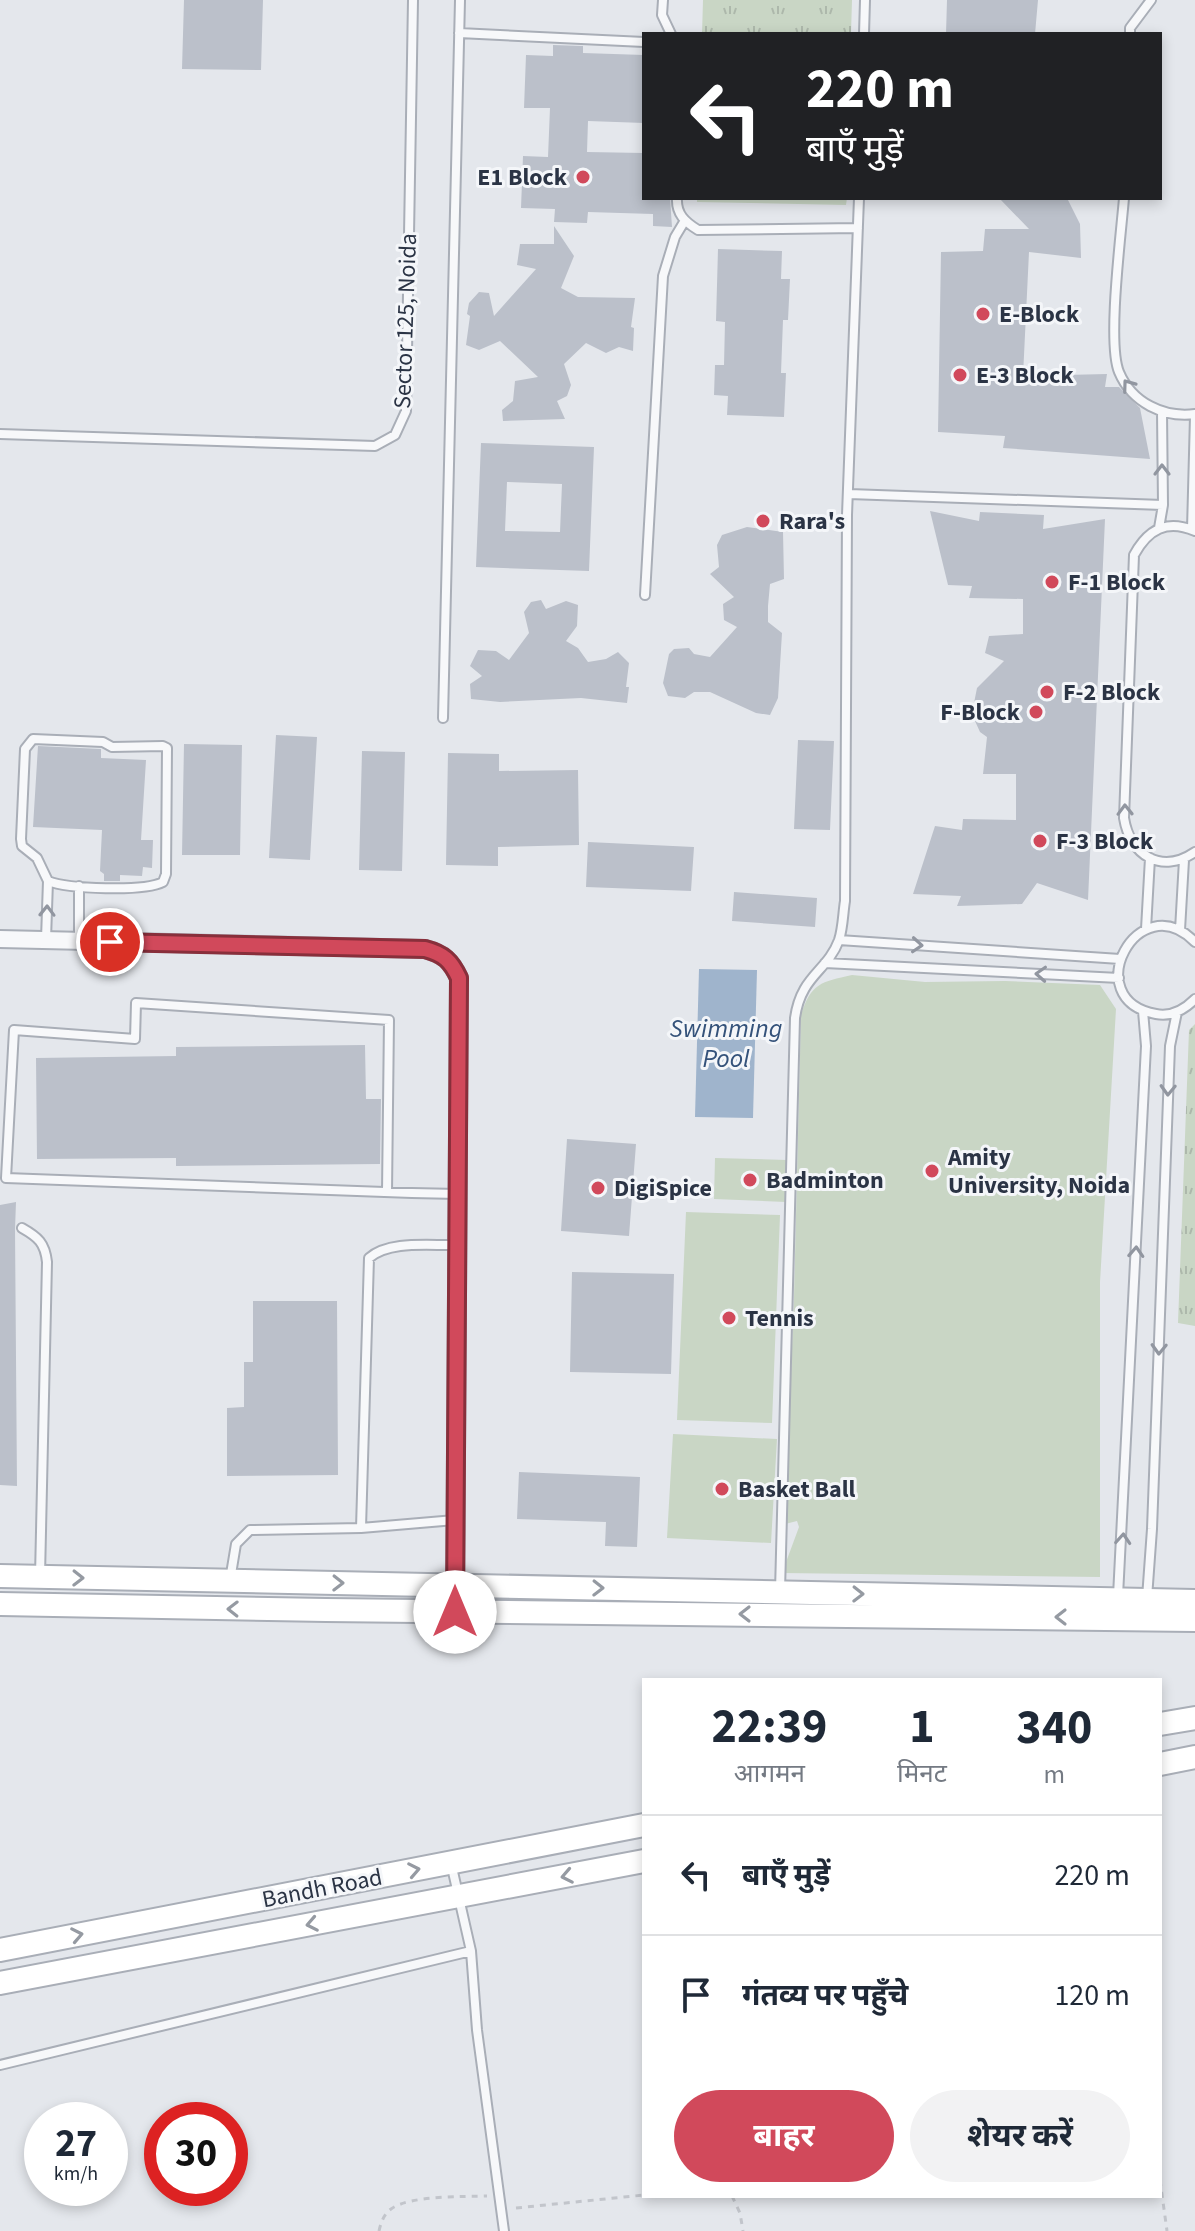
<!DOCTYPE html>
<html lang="hi">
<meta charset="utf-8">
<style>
:root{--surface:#fff;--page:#f2f2f3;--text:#1f2937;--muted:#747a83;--line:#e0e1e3;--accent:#d1495b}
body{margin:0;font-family:"Source Sans 3","Noto Sans Devanagari",sans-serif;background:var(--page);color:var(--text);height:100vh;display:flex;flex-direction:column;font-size:30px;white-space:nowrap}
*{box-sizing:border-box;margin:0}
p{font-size:26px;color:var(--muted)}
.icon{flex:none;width:44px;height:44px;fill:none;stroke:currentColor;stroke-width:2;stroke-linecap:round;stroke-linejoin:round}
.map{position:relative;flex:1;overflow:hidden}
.details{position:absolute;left:642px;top:1678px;width:520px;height:520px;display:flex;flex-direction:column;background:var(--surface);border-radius:0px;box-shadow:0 4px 12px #0003}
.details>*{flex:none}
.top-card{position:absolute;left:642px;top:32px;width:520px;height:168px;border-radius:0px;box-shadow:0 4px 12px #0003;background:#202124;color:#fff;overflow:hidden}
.speed{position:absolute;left:24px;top:2102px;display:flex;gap:16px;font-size:40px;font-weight:700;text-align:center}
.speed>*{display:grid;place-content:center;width:104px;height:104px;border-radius:50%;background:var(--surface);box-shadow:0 4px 12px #0003;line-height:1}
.speed small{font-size:20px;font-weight:400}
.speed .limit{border:12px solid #d22;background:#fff;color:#111}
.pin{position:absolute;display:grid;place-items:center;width:68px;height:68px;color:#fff;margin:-34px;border:4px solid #fff;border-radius:50%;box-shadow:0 2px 8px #0007}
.me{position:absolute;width:88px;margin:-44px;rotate:0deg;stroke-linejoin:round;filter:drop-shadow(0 0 6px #0008)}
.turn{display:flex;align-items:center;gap:28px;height:168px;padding:0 32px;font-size:36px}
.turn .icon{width:104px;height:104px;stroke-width:2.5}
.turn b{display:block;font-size:56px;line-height:68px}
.eta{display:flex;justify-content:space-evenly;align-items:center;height:136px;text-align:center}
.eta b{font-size:48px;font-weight:700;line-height:56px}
.primary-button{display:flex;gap:16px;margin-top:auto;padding:16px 32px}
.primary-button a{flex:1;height:92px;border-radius:48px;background:var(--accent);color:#fff;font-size:32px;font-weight:700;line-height:92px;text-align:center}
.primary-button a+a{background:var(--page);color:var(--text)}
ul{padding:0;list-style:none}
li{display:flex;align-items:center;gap:24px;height:120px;padding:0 32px;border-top:2px solid var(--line)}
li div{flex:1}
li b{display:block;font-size:30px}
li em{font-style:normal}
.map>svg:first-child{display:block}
.grass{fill:#c9d6c5}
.park{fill:url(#park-tufts)}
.water{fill:#9fb4cc}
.building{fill:#bbc0ca;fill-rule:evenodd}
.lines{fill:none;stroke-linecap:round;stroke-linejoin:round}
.lane-casing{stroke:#a9aeb7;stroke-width:12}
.street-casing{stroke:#a9aeb7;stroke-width:20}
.secondary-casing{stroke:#a9aeb7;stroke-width:26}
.path{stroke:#c2c5cb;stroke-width:3;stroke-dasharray:6 6;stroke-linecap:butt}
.lane{stroke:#f7f8fa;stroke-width:8}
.street{stroke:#f7f8fa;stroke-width:16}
.secondary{stroke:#fff;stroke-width:22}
.oneway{stroke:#9196a0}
.oneway2{stroke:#959aa2}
.route-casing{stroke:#882f3b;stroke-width:20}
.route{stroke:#d1495b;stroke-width:14}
.poi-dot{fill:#d1495b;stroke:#f4f6f9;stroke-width:3}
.labels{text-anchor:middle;stroke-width:6;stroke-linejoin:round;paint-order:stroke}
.poi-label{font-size:24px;font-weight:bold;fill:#2b3445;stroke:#f4f6f9;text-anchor:start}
.street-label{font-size:24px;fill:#2b3445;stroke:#f4f6f9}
.water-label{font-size:26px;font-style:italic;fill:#34527a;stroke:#f4f6f9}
</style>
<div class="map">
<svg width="1195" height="2231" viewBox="0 0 1195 2231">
<defs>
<pattern id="park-tufts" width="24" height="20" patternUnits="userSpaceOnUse" patternTransform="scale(2)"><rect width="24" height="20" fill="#c9d6c5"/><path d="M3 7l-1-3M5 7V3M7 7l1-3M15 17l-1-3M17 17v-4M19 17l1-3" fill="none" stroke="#adb8ab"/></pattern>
</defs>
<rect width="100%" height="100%" fill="#e4e7ec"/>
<path class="grass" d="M852,975L925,982L1005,981L1100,985L1116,1009L1100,1282V1577L782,1573L799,1527L797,1521L785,1524L794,1297L801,1015C811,983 821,982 852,975Z
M715,1158L787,1160L786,1202L714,1199Z
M686,1212L780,1215L772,1423L677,1420Z
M673,1434L777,1439L771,1543L667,1538Z"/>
<path class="park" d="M703,0H852L851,34H702Z
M697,198H847L846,205L697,202Z
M1195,1024V1326L1178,1323L1189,1030Z"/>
<path class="water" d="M699,969L757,970L753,1118L695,1117Z"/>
<path class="building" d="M184,0H263L261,70L182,69Z
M947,0H1038L1035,34H946Z
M553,45L583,46V53L644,55V123L588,121L587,152L644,153V198H670L672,227L653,226V214L588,212L587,223L554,222L555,209L521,208L523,156L548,157L550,108H524L526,55L553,56Z
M999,198H1067L1080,224L1081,258L1029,252L1023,376L1107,374L1105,387H1119L1140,408L1150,459L1003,448L1005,436L938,432L941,252L983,251L985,229H1029Z
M554,226L574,256L561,288L578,297L635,298L631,327L634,328L633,351L619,347L606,353L586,343L564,364L571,385L567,396L557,401L565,419L503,421L502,410L513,401L515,381L538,377L500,341L479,350L466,345L470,316L467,314L469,303L479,292L489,293L494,316L536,269L517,265L520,244H554Z
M718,249L782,251L781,279H790L788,320H783L781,373H786L784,417L727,415L728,396L714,395L715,365H724L725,322L716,321Z
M481,443L594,447L589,571L476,567ZM507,482L562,484L560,532L505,531Z
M930,511L979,521L980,512L1044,515L1043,529L1105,519L1088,900L1037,883L1022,904L957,906L961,896L913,894L935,826L962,830L963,819L1016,820V774H983L987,737L980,732L975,721L974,703L977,688L1004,661L985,653L989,636L1023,634V599L969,598L972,586L948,585Z
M747,527L783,532L784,579L770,584L768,606V622L782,633L778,698L770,715L756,713L710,692H694L685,698L668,696L663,683L669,654L674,649L689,648L694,654L710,657L737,627L724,620L723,604L734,597L710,574L719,567L717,545L722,535Z
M541,600L546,609L566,601L578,605L577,626L566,641L578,648L588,662L606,659L618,652L629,663L626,687H629L627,703L581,698L500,702L471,699L470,684L482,676L470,666L478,650L496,651L509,660L529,633L524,612L531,602Z
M276,735L317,737L310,860L269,858Z
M798,740L834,741L830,830L794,829Z
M184,744L242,745L240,855H182Z
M38,746L101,749V758L146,760L141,840H153L152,868L143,867L142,876L120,875V881H104V874L100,871L102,830L33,827Z
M362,751L405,752L402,871L359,870Z
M448,753L499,754V771L578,770L579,845L498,847V866L446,865Z
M588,842L694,847L691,891L586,887Z
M734,892L817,898L815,927L732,921Z
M365,1045L366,1099H381L380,1164L176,1166V1158L37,1159L36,1058L176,1056V1047Z
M567,1139L636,1144L629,1236L561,1231Z
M16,1202L15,1229L17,1486L0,1485V1205Z
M572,1272L674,1274L671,1374L570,1372Z
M253,1301H337L338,1475L227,1476V1408L244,1407V1362H253Z
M519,1472L640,1477L637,1547L605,1546L606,1522L517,1519Z"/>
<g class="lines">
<defs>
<path id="lane" d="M663,0L662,15L671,34
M459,33L644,42
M864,34L865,0
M1130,34V28L1151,0
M677,198C676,214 685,222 698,230L858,228
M1124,198C1121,235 1107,343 1119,372C1132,403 1164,418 1195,414
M0,434L375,446L395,435L406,411L413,0
M849,494L1163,505
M1159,528L1163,505L1162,412
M1192,529L1195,416
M1195,531C1167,519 1148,529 1134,555L1124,818C1130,855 1161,875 1195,852
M645,595L663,276L675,237L684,222
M443,718L460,0
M33,739L103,742L112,747L163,746L167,748L166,874L163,882C144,892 68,889 48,881L37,858L22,846L21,839L25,749Z
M79,886V941
M1146,929L1150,858
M1180,930L1184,860
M46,939L48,881
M839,940L1120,959
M1195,942C1138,884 1077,1000 1156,1014C1171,1017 1185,1009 1195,999
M825,963L1119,978
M387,1192L389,1020L136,1003L135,1039L14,1030L6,1178L412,1193L458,1194
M22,1228C38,1237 45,1243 47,1262L40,1576
M361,1528L455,1520
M230,1580L236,1544L250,1530L361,1528L369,1258C390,1240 430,1246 457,1245
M780,1591L795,1018C801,975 827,972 839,940C843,928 843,913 845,901L847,515L859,198
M1118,1596L1146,1046L1143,1011
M1147,1598L1152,1529L1170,1046L1177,1012
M444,1643V1612
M451,1863L471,1951L477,2030L504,2231
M0,2065L471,1951"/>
<path id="street" d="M0,939L425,949C444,954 451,961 459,978L455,1612"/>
<path id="secondary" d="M0,1576L1195,1601
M0,1604L326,1610L1195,1620
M1160,1724L1195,1718
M1160,1764L1195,1757
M0,1950L644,1825
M0,1983L644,1861"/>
</defs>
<use href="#lane" class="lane-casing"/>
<use href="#street" class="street-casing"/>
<use href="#secondary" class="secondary-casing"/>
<path class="path" d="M1160,2180L1167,2231
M732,2196L740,2213L743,2231
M516,2208L644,2195
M379,2231C381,2222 384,2214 391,2209C410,2195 463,2197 487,2196"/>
<use href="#lane" class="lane"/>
<use href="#street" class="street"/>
<use href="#secondary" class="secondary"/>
</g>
<defs><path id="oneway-chevron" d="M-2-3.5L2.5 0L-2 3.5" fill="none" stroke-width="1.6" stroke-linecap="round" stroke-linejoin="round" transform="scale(2)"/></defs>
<g class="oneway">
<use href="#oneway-chevron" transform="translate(1128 385) rotate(-126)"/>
<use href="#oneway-chevron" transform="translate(1162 470) rotate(-90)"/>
<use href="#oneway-chevron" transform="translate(1125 810) rotate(-91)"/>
<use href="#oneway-chevron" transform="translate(47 911) rotate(-89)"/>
<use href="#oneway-chevron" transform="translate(917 945) rotate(4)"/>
<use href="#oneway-chevron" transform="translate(1041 974) rotate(-177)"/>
<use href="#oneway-chevron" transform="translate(1168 1090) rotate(92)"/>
<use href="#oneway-chevron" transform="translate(1136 1252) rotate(-87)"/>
<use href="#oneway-chevron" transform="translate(1159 1349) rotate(92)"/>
<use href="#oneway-chevron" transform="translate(1123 1539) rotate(-86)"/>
</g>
<g class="oneway2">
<use href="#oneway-chevron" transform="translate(78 1578) rotate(1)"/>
<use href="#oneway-chevron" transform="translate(338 1583) rotate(1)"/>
<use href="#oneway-chevron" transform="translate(598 1588) rotate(1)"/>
<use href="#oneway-chevron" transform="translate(858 1594) rotate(1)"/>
<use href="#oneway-chevron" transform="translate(233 1609) rotate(-179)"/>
<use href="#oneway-chevron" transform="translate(745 1614) rotate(-180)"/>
<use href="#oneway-chevron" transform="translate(1061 1617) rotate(-180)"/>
<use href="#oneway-chevron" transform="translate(414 1870) rotate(-11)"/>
<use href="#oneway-chevron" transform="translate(567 1876) rotate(169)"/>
<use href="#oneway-chevron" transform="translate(312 1924) rotate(169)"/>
<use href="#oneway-chevron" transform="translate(77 1935) rotate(-11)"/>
</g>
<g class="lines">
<defs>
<path id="route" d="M110,942L425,949C444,954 451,961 459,978L455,1612"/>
</defs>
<use href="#route" class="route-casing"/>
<use href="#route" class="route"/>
</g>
<g class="poi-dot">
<circle cx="583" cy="177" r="8"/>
<circle cx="983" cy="314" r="8"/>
<circle cx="960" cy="375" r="8"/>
<circle cx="763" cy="521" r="8"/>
<circle cx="1052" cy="582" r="8"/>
<circle cx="1047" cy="692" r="8"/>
<circle cx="1036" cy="712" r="8"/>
<circle cx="1040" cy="841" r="8"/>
<circle cx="932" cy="1171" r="8"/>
<circle cx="750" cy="1180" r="8"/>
<circle cx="598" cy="1188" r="8"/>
<circle cx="729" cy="1318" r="8"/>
<circle cx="722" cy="1489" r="8"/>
</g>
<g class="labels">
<g class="poi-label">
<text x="567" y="185" text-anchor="end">E1 Block</text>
<text x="999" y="322">E-Block</text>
<text x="976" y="383">E-3 Block</text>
<text x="779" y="529">Rara's</text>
<text x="1068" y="590">F-1 Block</text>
<text x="1063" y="700">F-2 Block</text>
<text x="1020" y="720" text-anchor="end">F-Block</text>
<text x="1056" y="849">F-3 Block</text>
<text x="948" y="1165">Amity<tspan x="948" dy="28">University, Noida</tspan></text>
<text x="766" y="1188">Badminton</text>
<text x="614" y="1196">DigiSpice</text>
<text x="745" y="1326">Tennis</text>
<text x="738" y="1497">Basket Ball</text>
</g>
<g class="street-label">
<text transform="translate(405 321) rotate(-88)" y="8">Sector 125, Noida</text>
<text transform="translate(322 1888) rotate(-11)" y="8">Bandh Road</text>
</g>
<g class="water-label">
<text x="726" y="1037">Swimming<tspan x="726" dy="30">Pool</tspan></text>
</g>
</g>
</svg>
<div class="speed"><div>27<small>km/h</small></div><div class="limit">30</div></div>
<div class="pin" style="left:110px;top:942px;background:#d93025"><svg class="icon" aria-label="arrive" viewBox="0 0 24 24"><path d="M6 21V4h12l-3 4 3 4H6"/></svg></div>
<svg class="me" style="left:455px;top:1612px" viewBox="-20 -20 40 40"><circle r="19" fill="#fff"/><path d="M0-13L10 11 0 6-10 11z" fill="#d1495b"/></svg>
<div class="top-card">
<div class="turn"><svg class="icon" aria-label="left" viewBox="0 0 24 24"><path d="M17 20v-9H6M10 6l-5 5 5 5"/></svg><div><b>220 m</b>बाएँ मुड़ें</div></div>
</div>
<section class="details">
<div class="eta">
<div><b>22:39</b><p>आगमन</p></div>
<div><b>1</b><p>मिनट</p></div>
<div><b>340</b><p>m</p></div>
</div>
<ul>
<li><svg class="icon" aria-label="left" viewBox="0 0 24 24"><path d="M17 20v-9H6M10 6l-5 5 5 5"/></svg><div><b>बाएँ मुड़ें</b></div><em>220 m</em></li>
<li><svg class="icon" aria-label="arrive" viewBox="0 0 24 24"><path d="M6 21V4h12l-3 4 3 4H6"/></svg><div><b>गंतव्य पर पहुँचे</b></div><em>120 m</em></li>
</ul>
<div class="primary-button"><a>बाहर</a><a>शेयर करें</a></div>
</section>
</div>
